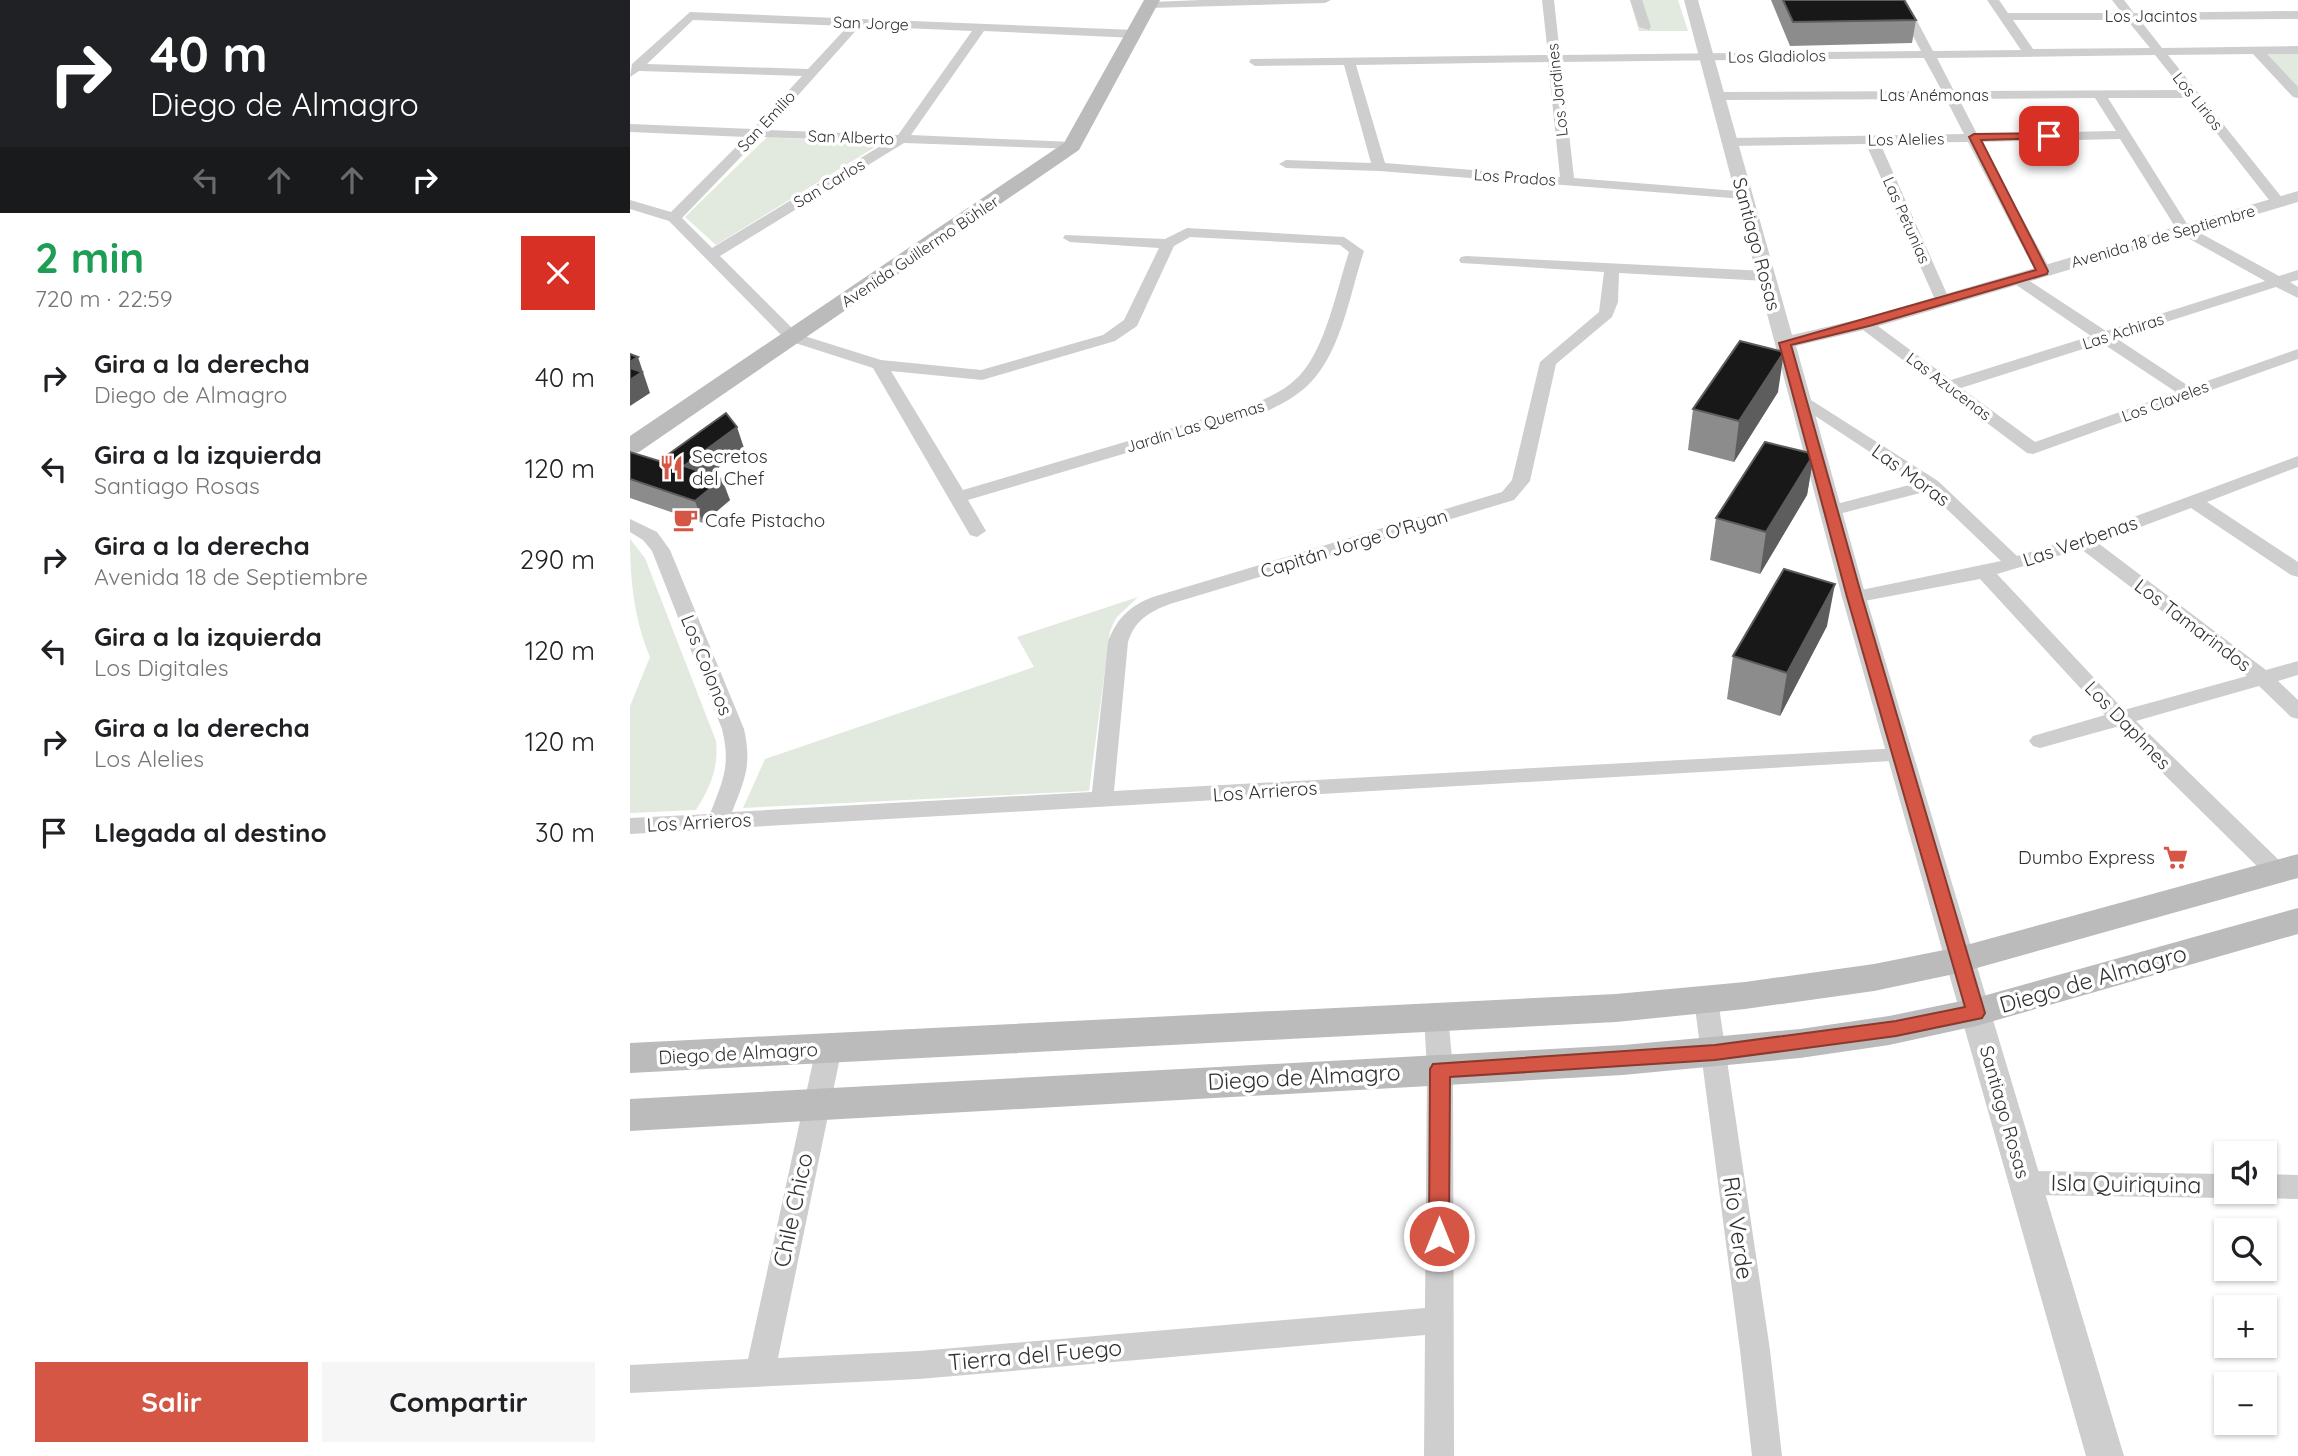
<!DOCTYPE html>
<html lang="es">
<meta charset="utf-8">
<style>
:root{--surface:#fff;--page:#f6f6f6;--text:#202124;--muted:#757577;--accent:#d65645}
body{margin:0;font-family:Quicksand,sans-serif;background:var(--page);color:var(--text);height:100vh;display:flex;flex-direction:column;font-size:26px;white-space:nowrap}
*{box-sizing:border-box;margin:0}
p{font-size:23px;color:var(--muted)}
.icon{flex:none;width:38px;height:38px;fill:none;stroke:currentColor;stroke-width:2;stroke-linecap:round;stroke-linejoin:round}
.map{position:relative;flex:1;overflow:hidden}
.panel{display:flex;flex-direction:column;background:var(--surface);width:630px}
.panel>*{flex:none}
.hud{background:#202124;color:#fff;overflow:hidden}
.controls{position:absolute;left:1584px;top:1141px;display:grid;gap:14px}
.controls a{display:grid;place-items:center;width:63px;height:63px;border-radius:0px;background:var(--surface);box-shadow:0 2px 5px #0004;font-size:35px}
.pin{position:absolute;display:grid;place-items:center;width:60px;height:60px;color:#fff;margin:-30px;border-radius:14px;box-shadow:0 4px 10px #0006}
.me{position:absolute;width:77px;margin:-38px;rotate:0deg;stroke-linejoin:round;filter:drop-shadow(0 0 5px #0008)}
.turn{display:flex;align-items:center;gap:24px;height:147px;padding:0 35px;font-size:32px}
.turn .icon{width:91px;height:91px;stroke-width:2.5}
.turn b{display:block;font-size:49px;line-height:60px}
.lanes{display:flex;align-items:center;height:66px;padding:0 35px;background:#0003;justify-content:center;gap:35px;direction:ltr}
.lanes .off{opacity:.35}
.round{display:grid;place-items:center;flex:none;width:74px;height:74px;border-radius:0px;background:var(--page)}
.head{display:flex;align-items:center;justify-content:space-between;height:119px;padding:0 35px}
h1{font-size:42px;font-weight:700;line-height:52px;color:#1e9e55}
.primary-button{display:flex;gap:14px;margin-top:auto;padding:14px 35px}
.primary-button a{flex:1;height:80px;border-radius:0px;background:var(--accent);color:#fff;font-size:28px;font-weight:700;line-height:80px;text-align:center}
.primary-button a+a{background:var(--page);color:var(--text)}
ul{padding:0;list-style:none}
li{display:flex;align-items:center;gap:21px;height:91px;padding:0 35px}
li div{flex:1}
li b{display:block;font-size:26px}
li em{font-style:normal}
main{display:flex;flex:1;min-height:0}
.map>svg:first-child{display:block}
.green{fill:#e2e9de}
.lines{fill:none;stroke-linecap:round;stroke-linejoin:round}
.minor{fill:#cecece;fill-rule:evenodd}
.tertiary{fill:#cecece;fill-rule:evenodd}
.secondary{fill:#bbb;fill-rule:evenodd}
.wall{fill:#8c8c8c}
.shaded-wall{fill:#5d5d5d}
.building{fill:#181818;stroke:#5d5d5d;stroke-width:2}
.route{fill:#d65645;stroke:#8b382d;stroke-width:2}
.labels{text-anchor:middle;stroke-width:7;stroke-linejoin:round;paint-order:stroke}
.far-street-label{font-size:16px;fill:#313131;stroke:#fff}
.street-label{font-size:19px;fill:#313131;stroke:#fff}
.poi-label{font-size:19px;fill:#313131;stroke:#fff;text-anchor:start}
.near-street-label{font-size:23px;fill:#313131;stroke:#fff}
</style>
<main>
<section class="panel">
<div class="hud">
<div class="turn"><svg class="icon" aria-label="right" viewBox="0 0 24 24"><path d="M7 20v-9h11M14 6l5 5-5 5"/></svg><div><b>40 m</b>Diego de Almagro</div></div>
<div class="lanes"><svg class="icon off" aria-label="left" viewBox="0 0 24 24"><path d="M17 20v-9H6M10 6l-5 5 5 5"/></svg><svg class="icon off" aria-label="ahead" viewBox="0 0 24 24"><path d="M12 20V5M6 11l6-6 6 6"/></svg><svg class="icon off" aria-label="ahead" viewBox="0 0 24 24"><path d="M12 20V5M6 11l6-6 6 6"/></svg><svg class="icon" aria-label="right" viewBox="0 0 24 24"><path d="M7 20v-9h11M14 6l5 5-5 5"/></svg></div>
</div>
<div class="head"><div><h1>2 min</h1><p>720 m · 22:59</p></div><a class="round" style="background:#d93025;color:#fff"><svg class="icon" aria-label="close" viewBox="0 0 24 24"><path d="M6 6l12 12M18 6L6 18"/></svg></a></div>
<ul>
<li><svg class="icon" aria-label="right" viewBox="0 0 24 24"><path d="M7 20v-9h11M14 6l5 5-5 5"/></svg><div><b>Gira a la derecha</b><p>Diego de Almagro</p></div><em>40 m</em></li>
<li><svg class="icon" aria-label="left" viewBox="0 0 24 24"><path d="M17 20v-9H6M10 6l-5 5 5 5"/></svg><div><b>Gira a la izquierda</b><p>Santiago Rosas</p></div><em>120 m</em></li>
<li><svg class="icon" aria-label="right" viewBox="0 0 24 24"><path d="M7 20v-9h11M14 6l5 5-5 5"/></svg><div><b>Gira a la derecha</b><p>Avenida 18 de Septiembre</p></div><em>290 m</em></li>
<li><svg class="icon" aria-label="left" viewBox="0 0 24 24"><path d="M17 20v-9H6M10 6l-5 5 5 5"/></svg><div><b>Gira a la izquierda</b><p>Los Digitales</p></div><em>120 m</em></li>
<li><svg class="icon" aria-label="right" viewBox="0 0 24 24"><path d="M7 20v-9h11M14 6l5 5-5 5"/></svg><div><b>Gira a la derecha</b><p>Los Alelies</p></div><em>120 m</em></li>
<li><svg class="icon" aria-label="arrive" viewBox="0 0 24 24"><path d="M6 21V4h12l-3 4 3 4H6"/></svg><div><b>Llegada al destino</b></div><em>30 m</em></li>
</ul>
<div class="primary-button"><a>Salir</a><a>Compartir</a></div>
</section>
<div class="map">
<svg width="1668" height="1456" viewBox="0 0 1668 1456">
<rect width="100%" height="100%" fill="#fff"/>
<path class="green" d="M1000,0H1048L1058,31H1009Z
M1632,53H1668V89Z
M137,137L250,144L86,245L55,217Z
M0,539L15,558L86,741C89,767 80,788 66,810L0,813V706L20,657C4,619 0,579 0,539Z
M508,597L486,618L480,631L459,791L113,808L135,759L404,667L387,637Z"/>
<g class="lines">
<path class="minor" d="M572,0H701L695,3L519,8L513,5L519,2Z
M912,0H924L930,55L1291,51L1264,0H1276L1303,51L1391,50L1357,0H1369L1378,13H1492L1482,0H1494L1504,13L1668,11V19L1510,20L1532,48L1668,46V54H1637L1668,87V98L1663,97L1623,54L1538,55L1653,199V205H1643L1559,98H1478L1559,227L1649,276L1668,270V280L1660,282L1668,287V298L1646,287L1486,338L1560,387L1668,349V359L1403,454L1397,453L1229,327L1227,324L1229,321H1241L1321,380L1461,336L1382,282L1379,279L1382,276H1392L1476,331L1635,281L1549,233L1490,139L1351,142L1421,271L1413,276L1405,271L1338,142L1250,143L1320,301L1317,304H1307L1236,144L1100,146L1093,142L1100,138L1334,134L1316,99L1087,100L1081,96L1087,92L1312,91L1294,58L931,62L944,178L1119,192L1121,195L1114,199L749,171L656,168L649,164L656,160L741,163L714,65L625,66L619,62L621,59L918,55ZM1383,20H1497L1520,48L1403,49ZM1525,55L1553,90L1324,91L1307,58ZM918,62L930,177L755,163L726,65ZM1465,98L1486,131L1347,134L1329,99ZM1472,343L1546,392L1405,442L1331,388Z
M1000,0H1012L1021,27L1019,30L1009,27Z
M60,12L505,30L511,34L505,38L354,31L281,135L442,142L447,143V149L274,143L90,256L168,334L251,360L351,370L473,335L494,320L529,248L440,242L433,238L435,235L535,239L557,228L714,237L734,251C720,293 712,349 681,382C668,396 652,404 635,412L338,500L356,531L347,537L340,535L243,368L156,340L39,221L0,209V200L41,212L116,137L0,132V124L123,129L172,76L9,71L0,77L2,64ZM63,20L218,26L178,69L17,64ZM230,26L342,31L268,135L137,130ZM130,137L257,142L82,248L52,218ZM560,237L710,245L719,252C707,288 696,347 670,375C657,389 640,397 623,404L333,490L261,371L352,380L485,341L507,326L544,246Z
M836,256L1136,271L1144,276L1136,281L989,273L988,302L982,317L926,364L900,481L884,500L540,604C519,612 505,620 498,642L484,791L1270,748L1278,750L1281,755L1278,760L0,834V818L80,814C93,780 101,766 92,729L22,551L13,540L0,532V519L27,532L40,550L114,729C122,765 115,779 102,812L462,792L478,642C487,617 502,604 526,596L872,492L882,480L910,362L969,312L974,272L831,263L829,260L831,257Z
M1170,393L1308,481L1387,556L1447,538L1668,456V467L1577,502L1668,562V577L1661,575L1561,508L1468,543L1636,670L1668,661V675L1648,681L1668,700V719L1661,717L1629,686L1506,721L1655,866L1658,872L1655,878L1647,880L1639,878L1486,727L1410,748L1403,746L1399,741L1403,736L1475,715L1350,579L1224,603L1217,601L1214,597L1217,593L1371,561L1298,491L1201,516L1195,515L1192,511L1195,507L1287,483L1164,402L1162,398L1164,394ZM1451,549L1617,676L1494,710L1367,574Z
M1076,990L1085,993L1088,1000L1140,1350L1152,1456H1122L1110,1350L1064,1000L1067,993Z
M806,1006L815,1009L818,1016L823,1069L824,1456H794L795,1335L289,1379L0,1393V1365L118,1359L186,1048L190,1041L199,1038L208,1041L212,1048L148,1358L289,1351L795,1308L797,1069L794,1016L797,1009Z
M1395,1171L1596,1174V1192H1607L1596,1198L1395,1195L1385,1191L1382,1183L1385,1175Z
M1634,1174L1668,1175V1199L1634,1198L1624,1194L1623,1192H1634Z"/>
<path class="tertiary" d="M1054,0H1068L1162,335L1230,319L1668,191V202L1242,328L1166,346L1236,597L1494,1456H1456L1212,597Z"/>
<path class="secondary" d="M514,0H530L449,150L9,452L0,454V436L434,143Z
M1668,854V878L1329,973L1244,991L1115,1009L986,1022L0,1073V1043L986,994L1115,982L1244,964L1329,947Z
M1668,908V934L1346,1026L1259,1045L1170,1058L993,1075L0,1131V1099L993,1045L1170,1029L1259,1016L1346,998Z"/>
</g>
<path class="wall" d="M1141,0H1274L1286,20L1282,43L1160,46Z
M1148,392L1104,462L1058,450L1063,409Z
M114,448L80,474L100,500L73,523L0,498V452L29,461Z
M1184,454L1177,495L1130,574L1080,560L1086,518Z
M1197,626L1150,716L1097,699L1103,656Z"/>
<path class="shaded-wall" d="M1154,352L1148,392L1104,462L1109,421Z
M8,357L20,393L0,406V362Z
M107,427L114,448L62,488L54,466Z
M1184,454L1177,495L1130,574L1136,532Z
M92,479L100,500L73,523L65,501Z
M1205,584L1197,626L1150,716L1157,673Z"/>
<path class="building" d="M1153,0H1274L1286,20L1163,22Z
M1110,341L1154,352L1109,421L1063,409Z
M0,354L8,357L0,362Z
M0,368L12,372L0,380Z
M96,413L107,427L54,466L92,479L65,501L0,479V452L29,461Z
M1135,442L1184,454L1136,532L1086,518Z
M1154,569L1205,584L1157,673L1103,656Z"/>
<path class="route" d="M1419,133L1424,136L1423,138L1351,140L1418,271L1417,274L1239,326L1161,345L1232,597L1355,1013L1352,1018L1266,1036L1085,1060L820,1077L819,1236L816,1243L809,1246L802,1243L799,1236L800,1069L803,1064L1085,1045L1266,1021L1335,1007L1217,597L1149,343L1406,270L1339,137L1344,134Z"/>
<defs>
<symbol id="restaurant-bare" viewBox="-9 -9 18 18"><path d="M-5-6h1v4h1v-4h1v4h1v-4h1v5L-1.5 .5V6h-2V.5L-5-1ZM5-6V6H3V1.5H1.5Q1.5-4 5-6Z" fill="#d65645" stroke="#fff" stroke-width="2.5" paint-order="stroke"/></symbol>
<symbol id="cafe-bare" viewBox="-9 -9 18 18"><path d="M-5.5-4.5H6V0H3Q3 3.5 0 3.5H-2.5Q-5.5 3.5-5.5 0ZM3-3.2v2h1.7v-2ZM-6 4.5H4V6H-6Z" fill="#d65645" stroke="#fff" stroke-width="2.5" paint-order="stroke"/></symbol>
<symbol id="supermarket-bare" viewBox="-9 -9 18 18"><path d="M-6-5.5h2.5l.6 2H6L4.5 2H-2.5L-4.4-4H-6ZM-1.5 3.2a1.3 1.3 0 1 0 .1 0ZM3 3.2a1.3 1.3 0 1 0 .1 0Z" fill="#d65645" stroke="#fff" stroke-width="2.5" paint-order="stroke"/></symbol>
</defs>
<g fill-rule="evenodd">
<use href="#restaurant-bare" x="24" y="450" width="35" height="35"/>
<use href="#cafe-bare" x="38" y="502" width="35" height="35"/>
<use href="#supermarket-bare" x="1528" y="840" width="35" height="35"/>
</g>
<g class="labels">
<g class="far-street-label">
<text x="1521" y="22">Los Jacintos</text>
<text transform="translate(241 23) rotate(2)" y="6">San Jorge</text>
<text transform="translate(1147 56) rotate(-1)" y="6">Los Gladiolos</text>
<text transform="translate(927 90) rotate(-96)" y="6">Los Jardines</text>
<text x="1304" y="101">Las Anémonas</text>
<text transform="translate(1568 101) rotate(51)" y="6">Los Lirios</text>
<text transform="translate(136 121) rotate(-47)" y="6">San Emilio</text>
<text transform="translate(221 137) rotate(2)" y="6">San Alberto</text>
<text transform="translate(1276 139) rotate(-1)" y="6">Los Alelies</text>
<text transform="translate(885 177) rotate(4)" y="6">Los Prados</text>
<text transform="translate(199 183) rotate(-31)" y="6">San Carlos</text>
<text transform="translate(1277 220) rotate(66)" y="6">Las Petunias</text>
<text transform="translate(1533 236) rotate(-16)" y="6">Avenida 18 de Septiembre</text>
<text transform="translate(290 251) rotate(-34)" y="6">Avenida Guillermo Bühler</text>
<text transform="translate(1493 331) rotate(-18)" y="6">Las Achiras</text>
<text transform="translate(1319 386) rotate(37)" y="6">Las Azucenas</text>
<text transform="translate(1535 401) rotate(-20)" y="6">Los Claveles</text>
<text transform="translate(565 426) rotate(-17)" y="6">Jardín Las Quemas</text>
</g>
<g class="street-label">
<text transform="translate(1127 244) rotate(75)" y="7">Santiago Rosas</text>
<text transform="translate(1281 475) rotate(36)" y="7">Las Moras</text>
<text transform="translate(1450 541) rotate(-19)" y="7">Las Verbenas</text>
<text transform="translate(724 543) rotate(-17)" y="7">Capitán Jorge O'Ryan</text>
<text transform="translate(1563 625) rotate(37)" y="7">Los Tamarindos</text>
<text transform="translate(77 665) rotate(68)" y="7">Los Colonos</text>
<text transform="translate(1498 725) rotate(46)" y="7">Los Daphnes</text>
<text transform="translate(635 791) rotate(-4)" y="7">Los Arrieros</text>
<text transform="translate(69 822) rotate(-3)" y="7">Los Arrieros</text>
<text transform="translate(108 1053) rotate(-3)" y="7">Diego de Almagro</text>
<text transform="translate(1375 1112) rotate(74)" y="7">Santiago Rosas</text>
</g>
<g class="poi-label">
<text x="62" y="463">Secretos<tspan x="62" dy="22">del Chef</tspan></text>
<text x="75" y="527">Cafe Pistacho</text>
<text x="1525" y="864" text-anchor="end">Dumbo Express</text>
</g>
<g class="near-street-label">
<text transform="translate(1463 979) rotate(-16)" y="8">Diego de Almagro</text>
<text transform="translate(674 1077) rotate(-3)" y="8">Diego de Almagro</text>
<text transform="translate(1496 1184) rotate(1)" y="8">Isla Quiriquina</text>
<text transform="translate(163 1210) rotate(-78)" y="8">Chile Chico</text>
<text transform="translate(1108 1228) rotate(82)" y="8">Río Verde</text>
<text transform="translate(405 1355) rotate(-5)" y="8">Tierra del Fuego</text>
</g>
</g>
</svg>
<div class="controls">
<a><svg class="icon" aria-label="sound" viewBox="0 0 24 24"><path d="M4 9h4l5-4v14l-5-4H4zM17 9q2 3 0 6"/></svg></a>
<a><svg class="icon" aria-label="search" viewBox="0 0 24 24"><circle cx="10" cy="10" r="6"/><path d="M15 15l6 6"/></svg></a>
<a>+</a>
<a>−</a>
</div>
<div class="pin" style="left:1419px;top:136px;background:#d93025"><svg class="icon" aria-label="arrive" viewBox="0 0 24 24"><path d="M6 21V4h12l-3 4 3 4H6"/></svg></div>
<svg class="me" style="left:809px;top:1236px" viewBox="-20 -20 40 40"><circle r="17" fill="#d65645" stroke="#fff" stroke-width="3"/><path d="M0-11L8 9 0 5-8 9z" fill="#fff"/></svg>
</div>
</main>
